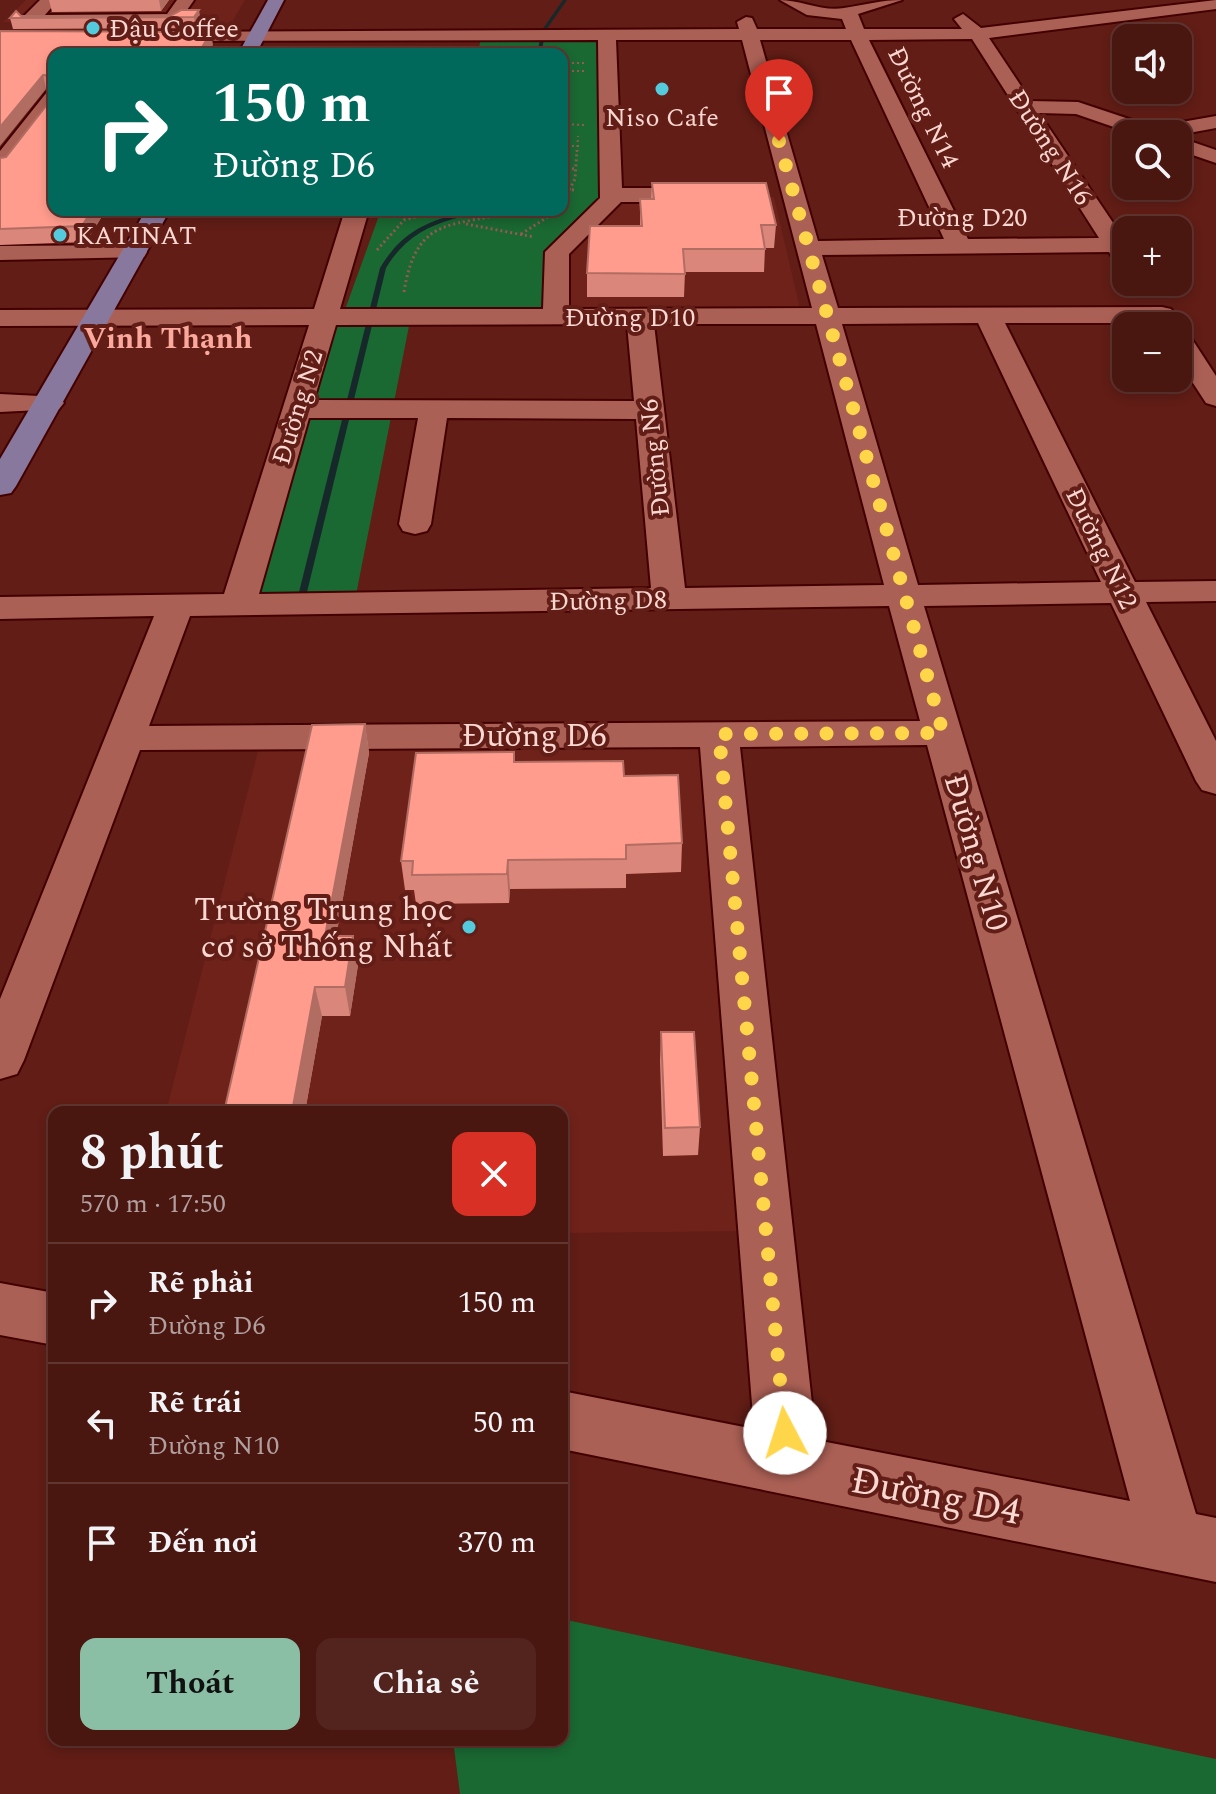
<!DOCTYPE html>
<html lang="vi">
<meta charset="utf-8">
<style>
:root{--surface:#491610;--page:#53231e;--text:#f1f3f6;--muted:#b19f9f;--line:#613530;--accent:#8abfa5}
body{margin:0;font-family:Spectral,serif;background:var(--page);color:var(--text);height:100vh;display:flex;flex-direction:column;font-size:30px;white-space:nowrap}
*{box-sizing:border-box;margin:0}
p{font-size:26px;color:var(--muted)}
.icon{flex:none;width:44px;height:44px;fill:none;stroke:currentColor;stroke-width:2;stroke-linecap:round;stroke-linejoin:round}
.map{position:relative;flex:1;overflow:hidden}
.sheet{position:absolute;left:48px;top:1106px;width:520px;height:640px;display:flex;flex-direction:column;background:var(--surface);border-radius:16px;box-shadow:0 4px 12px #0003,0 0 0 2px var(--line)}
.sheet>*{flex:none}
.banner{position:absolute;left:48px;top:48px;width:520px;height:168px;border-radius:16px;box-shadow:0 4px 12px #0003,0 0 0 2px var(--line);background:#00695c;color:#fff;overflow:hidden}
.controls{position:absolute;left:1112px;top:24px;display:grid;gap:16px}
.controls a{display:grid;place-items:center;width:80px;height:80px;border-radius:16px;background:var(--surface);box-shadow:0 4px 12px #0003,0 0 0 2px var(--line);font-size:40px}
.pin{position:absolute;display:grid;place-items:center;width:68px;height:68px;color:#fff;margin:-82px -34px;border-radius:50% 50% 50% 0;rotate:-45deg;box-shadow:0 0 8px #0007}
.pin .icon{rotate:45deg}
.me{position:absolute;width:88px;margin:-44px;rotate:355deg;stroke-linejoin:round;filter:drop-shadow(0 0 6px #0008)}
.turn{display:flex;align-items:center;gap:28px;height:168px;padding:0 32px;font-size:36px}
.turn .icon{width:104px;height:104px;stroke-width:2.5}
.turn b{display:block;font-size:56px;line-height:68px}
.round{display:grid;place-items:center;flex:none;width:84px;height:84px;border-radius:16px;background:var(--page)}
.overview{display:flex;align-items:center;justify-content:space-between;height:136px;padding:0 32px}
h1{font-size:48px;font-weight:700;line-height:60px}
.cta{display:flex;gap:16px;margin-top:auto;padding:16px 32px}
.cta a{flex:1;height:92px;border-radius:16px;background:var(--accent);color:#111;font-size:32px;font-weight:700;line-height:92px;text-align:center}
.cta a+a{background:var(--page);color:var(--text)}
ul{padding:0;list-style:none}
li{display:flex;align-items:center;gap:24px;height:120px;padding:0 32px;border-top:2px solid var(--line)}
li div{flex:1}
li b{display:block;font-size:30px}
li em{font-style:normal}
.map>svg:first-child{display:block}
.built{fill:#6f221a}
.green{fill:#1a6832}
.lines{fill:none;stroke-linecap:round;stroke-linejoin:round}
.stream{fill:#17282b;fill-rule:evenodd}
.minor-casing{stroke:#430000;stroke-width:4}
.major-casing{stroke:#430000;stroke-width:4}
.path-far1{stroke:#935a53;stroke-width:2;stroke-dasharray:2 3;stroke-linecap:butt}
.path{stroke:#935a53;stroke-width:3;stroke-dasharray:2 3;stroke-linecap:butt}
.minor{fill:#ab6055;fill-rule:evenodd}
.major{fill:#88789e;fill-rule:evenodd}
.wall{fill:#db867a}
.shaded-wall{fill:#b26d63}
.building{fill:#ff9c8e;stroke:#b26d63;stroke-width:2}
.route{stroke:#ffd54a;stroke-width:14;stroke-dasharray:0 25.2}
.poi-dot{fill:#54cadd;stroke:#611d16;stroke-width:3}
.labels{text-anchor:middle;stroke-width:8;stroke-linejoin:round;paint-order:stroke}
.far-poi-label{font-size:26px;fill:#fad7d1;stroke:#611d16;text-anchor:start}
.far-street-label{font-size:26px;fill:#fad7d1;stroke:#611d16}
.far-quarter-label{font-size:30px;font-weight:bold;fill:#fba99c;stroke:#611d16}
.street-label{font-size:32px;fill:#fad7d1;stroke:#611d16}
.poi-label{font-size:32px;fill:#fad7d1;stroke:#611d16;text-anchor:end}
.near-street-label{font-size:38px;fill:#fad7d1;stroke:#611d16}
</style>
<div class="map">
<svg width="1216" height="1794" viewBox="0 0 1216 1794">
<rect width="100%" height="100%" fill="#611d16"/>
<path class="built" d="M26,0H245L228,29L213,33L117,34L125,21L3,22Z
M774,197L801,313L563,314L564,252L618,200Z
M709,741L751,1231L562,1233V1112H166L260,743Z"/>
<path class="green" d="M601,36L605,199L550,252L549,314L343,315L381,210H562V54H478L481,37Z
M321,321H410L355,600L248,602Z
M562,1619L1216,1759V1794H460L453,1740H562Z"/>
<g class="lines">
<path class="stream" d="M563,0H567L546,30L541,54H537L542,30Z
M474,210H485C475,214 464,216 453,219C424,227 402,241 386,268L307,592L306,594H300L299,592L380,268C404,228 431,220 474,210Z"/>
<defs>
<path id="minor" d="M40,0H58L45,15L167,14L177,0H194L178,23L172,24H24V16Z
M780,0C801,0 823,12 844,8C864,5 881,0 902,0L858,14L864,29H962L954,19L963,14L981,28L1216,0V9L989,38L1031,101L1078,102L1153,127L1216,116V128L1178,135L1134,134L1076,114L1039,113L1126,242V267L1117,265L1109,252L822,255L838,308L1162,307L1171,309L1175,315L1171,321L1162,323H1005L1135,582L1216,581V601L1146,602L1216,741V794L1202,790L1196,781L1111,603L924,606L1196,1514L1216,1518V1582L562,1449V1391L754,1429L700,747L140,750L24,1060L17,1074L0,1079V999L154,616L0,619V597L224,594L309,325L0,326V310L314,309L345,210H369L340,309H543L545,252L600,198L598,40L150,41L144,40V32L739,29L737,22L746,17L752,18L757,29H846L842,19L807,15ZM972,39L1099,238L968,239L869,40ZM616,40H742L812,308L569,309V254L621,202H713L724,195L713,188H622ZM760,40H851L944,239L818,241ZM978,323L1101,582L918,585L842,324ZM627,324L634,401L314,400L336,325ZM654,324H816L884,585L685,588ZM309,418H418L399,524L403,531L415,534L427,531L431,524L447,418L636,419L651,588L259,594ZM889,606L920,721L149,726L190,616ZM927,745L1130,1501L816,1440L740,747Z
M54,90V109L8,170L0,172V151L47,92Z
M1178,137L1216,150V163L1178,150Z
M135,245L144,247L147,252L144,257L0,260V246Z
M1178,331L1188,333L1216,376V406L1206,403L1178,360Z
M0,394L59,397L64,403L59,409L0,412Z
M0,1283L54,1293V1345L0,1335Z"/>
<path id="major" d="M268,0H284L256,54H238Z
M146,210H170L16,486L11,493L0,495V459Z"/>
</defs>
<use href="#minor" class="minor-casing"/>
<use href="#major" class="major-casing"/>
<path class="path-far1" d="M562,63H584
M562,71H584
M562,124L584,125
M562,146H581
M577,152L578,136"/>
<path class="path" d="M562,168L577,169
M562,189L574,190
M562,203L575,179L577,150
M466,224L534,237
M521,234L557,211
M377,250L404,220L441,210
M404,292C417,212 454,229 518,210"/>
<use href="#minor" class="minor"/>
<use href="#major" class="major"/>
</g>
<path class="wall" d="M49,0H169L161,11L52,12Z
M181,10L201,21L196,28L13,29L10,18L21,16H170Z
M0,31L213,45L54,54L106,210L86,242L0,245V158L6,157L53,97V90L46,89Z
M652,183L776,225L774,248H765L764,272H685L684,297H587V273L640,226V199H651Z
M365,724L369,753L336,936H353L358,965L350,1016H322L305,1112H224Z
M515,762L624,776L682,843L681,872L626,874V888L510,889L509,903L416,904L414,890H405L401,861Z
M661,1032L700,1127L698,1155L663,1156L660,1061Z"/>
<path class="shaded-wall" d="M159,0H169L161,11Z
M199,10L201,21L196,28L194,17Z
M211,32L213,45L208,54H198Z
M43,75L46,89L0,146V127Z
M92,210H106L86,242L82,226Z
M365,724L369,753L331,965L325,936Z
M508,860L510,889L509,903L507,874Z
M353,936L358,965L350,1016L345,987Z
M315,987L322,1016L305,1112H292Z"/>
<path class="building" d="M181,10H199L194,17L10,18L16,11L21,16H170Z
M0,31L211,32L198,54H54V210H92L82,226L0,229V158L6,157L53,97L54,76L43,75L0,127Z
M652,183H766L776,225H761L765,249H683L685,274L587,273L590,226H642L640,199H654Z
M365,724L325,936H353L345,987H315L292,1112H224L312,725Z
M514,752V762L623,761L624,776L678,775L682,843L626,845V859L508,860L507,874L412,875L413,861H401L416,753Z
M661,1032H694L700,1127L665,1128Z"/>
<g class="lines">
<path class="route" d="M779,141L943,733L719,734L785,1433"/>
</g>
<g class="poi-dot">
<circle cx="93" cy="28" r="8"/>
<circle cx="662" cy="89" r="8"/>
<circle cx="60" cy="235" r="8"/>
<circle cx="469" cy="927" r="8"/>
</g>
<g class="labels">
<g class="far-poi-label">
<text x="109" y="37">Đậu Coffee</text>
<text x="662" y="126" text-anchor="middle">Niso Cafe</text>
<text x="76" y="244">KATINAT</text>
</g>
<g class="far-street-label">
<text transform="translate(924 107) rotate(64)" y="9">Đường N14</text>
<text transform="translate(1051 147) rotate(57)" y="9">Đường N16</text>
<text x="962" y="226">Đường D20</text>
<text x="630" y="326">Đường D10</text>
<text transform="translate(297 407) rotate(-73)" y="9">Đường N2</text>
<text transform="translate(654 458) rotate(-96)" y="9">Đường N6</text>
<text transform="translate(1102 548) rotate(64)" y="9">Đường N12</text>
<text transform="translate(608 600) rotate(-1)" y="9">Đường D8</text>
</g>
<g class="far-quarter-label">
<text x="168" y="348">Vinh Thạnh</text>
</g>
<g class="street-label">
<text x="534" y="746">Đường D6</text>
<text transform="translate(977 852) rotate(74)" y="11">Đường N10</text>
</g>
<g class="poi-label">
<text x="453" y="920">Trường Trung học<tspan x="453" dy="37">cơ sở Thống Nhất</tspan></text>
</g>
<g class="near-street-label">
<text transform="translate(936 1495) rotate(11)" y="13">Đường D4</text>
</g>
</g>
</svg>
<div class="controls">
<a><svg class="icon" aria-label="sound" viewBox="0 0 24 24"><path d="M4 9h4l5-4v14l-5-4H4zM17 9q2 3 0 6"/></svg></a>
<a><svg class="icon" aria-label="search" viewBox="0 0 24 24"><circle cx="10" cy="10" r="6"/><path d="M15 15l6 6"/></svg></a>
<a>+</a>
<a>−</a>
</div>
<div class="pin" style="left:779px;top:141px;background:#d93025"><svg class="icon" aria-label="arrive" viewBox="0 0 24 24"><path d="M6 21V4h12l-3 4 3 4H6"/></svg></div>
<svg class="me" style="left:785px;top:1433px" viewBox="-20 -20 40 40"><circle r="19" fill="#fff"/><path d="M0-13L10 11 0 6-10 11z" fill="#ffd54a"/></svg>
<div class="banner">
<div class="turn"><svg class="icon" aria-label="right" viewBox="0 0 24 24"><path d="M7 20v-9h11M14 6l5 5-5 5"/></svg><div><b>150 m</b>Đường D6</div></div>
</div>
<section class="sheet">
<div class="overview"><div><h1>8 phút</h1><p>570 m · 17:50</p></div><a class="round" style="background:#d93025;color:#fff"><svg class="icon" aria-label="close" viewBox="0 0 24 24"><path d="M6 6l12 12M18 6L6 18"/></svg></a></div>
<ul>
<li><svg class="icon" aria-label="right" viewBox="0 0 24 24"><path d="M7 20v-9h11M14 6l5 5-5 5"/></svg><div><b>Rẽ phải</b><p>Đường D6</p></div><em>150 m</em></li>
<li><svg class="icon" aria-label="left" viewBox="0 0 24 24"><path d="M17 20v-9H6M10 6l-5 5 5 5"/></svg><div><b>Rẽ trái</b><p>Đường N10</p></div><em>50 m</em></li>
<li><svg class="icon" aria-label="arrive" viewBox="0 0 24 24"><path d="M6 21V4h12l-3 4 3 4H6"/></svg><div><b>Đến nơi</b></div><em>370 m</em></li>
</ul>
<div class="cta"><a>Thoát</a><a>Chia sẻ</a></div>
</section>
</div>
